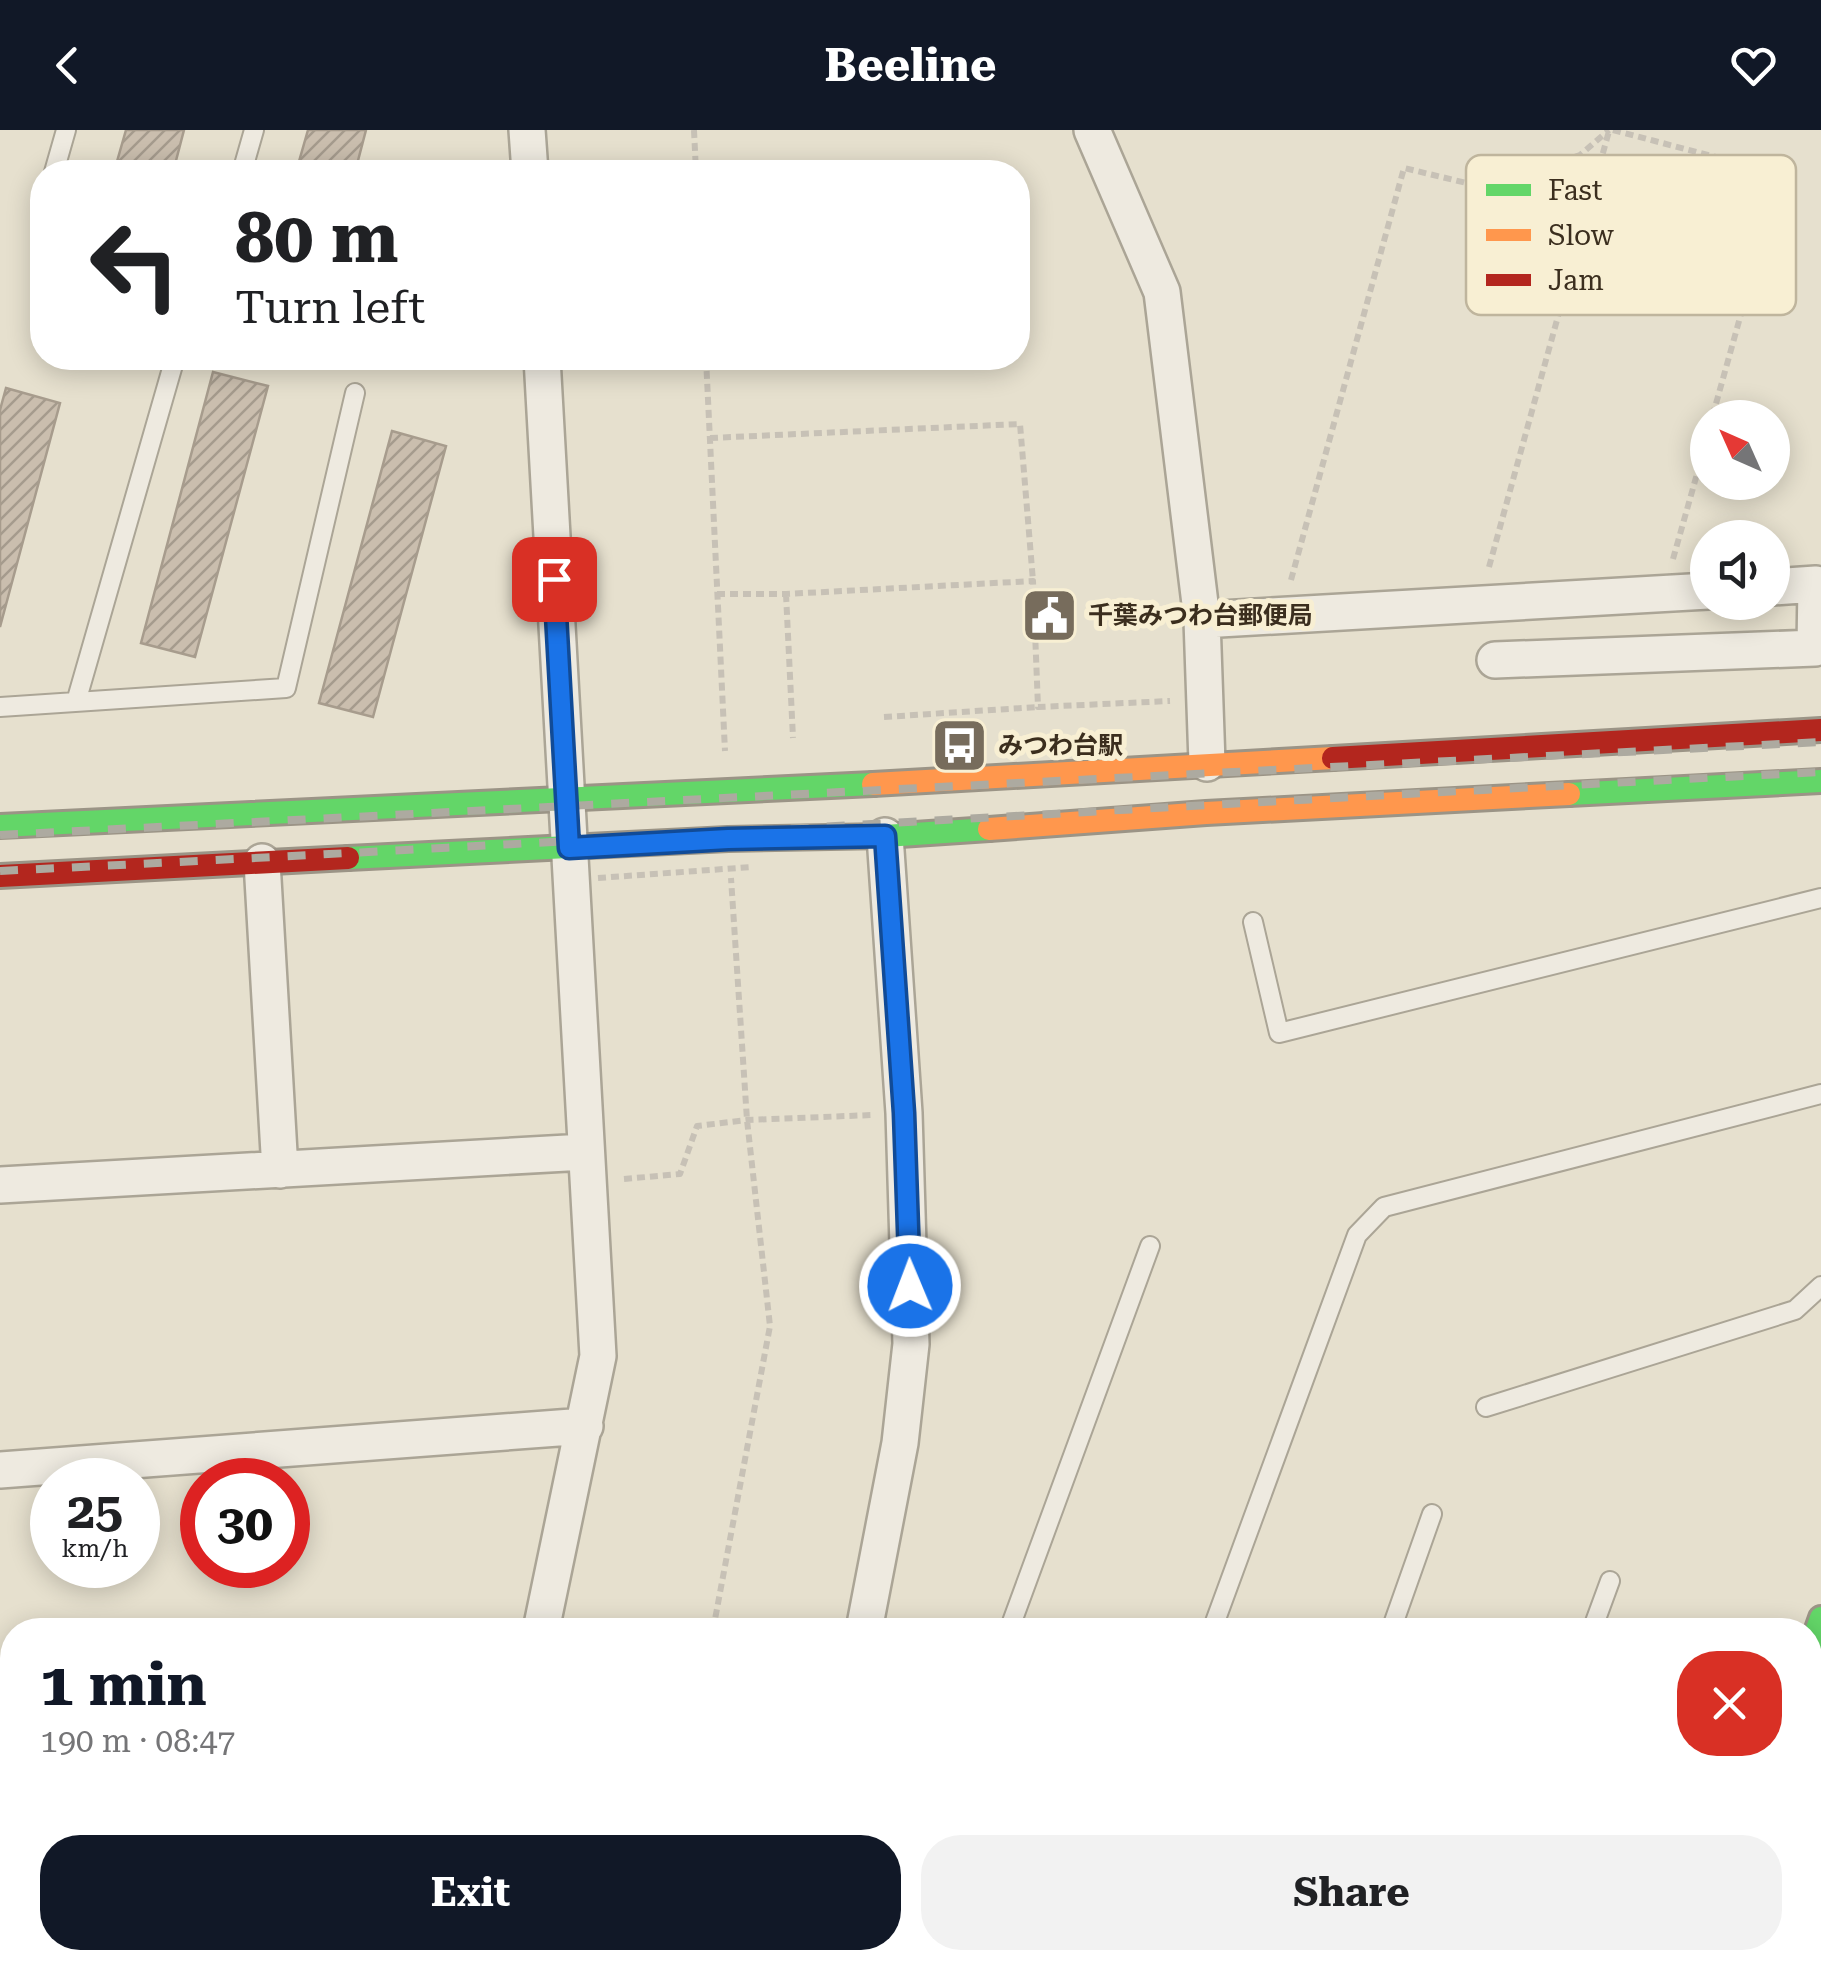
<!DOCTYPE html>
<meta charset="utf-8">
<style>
:root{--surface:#fff;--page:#f2f2f2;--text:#202124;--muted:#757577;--accent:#111827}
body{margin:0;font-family:"Roboto Serif","Noto Sans JP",serif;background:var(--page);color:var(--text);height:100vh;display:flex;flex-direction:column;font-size:38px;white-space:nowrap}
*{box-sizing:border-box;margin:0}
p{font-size:32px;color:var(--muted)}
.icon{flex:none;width:55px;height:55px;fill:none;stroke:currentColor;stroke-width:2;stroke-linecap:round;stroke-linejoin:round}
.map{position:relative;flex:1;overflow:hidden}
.drawer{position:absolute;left:0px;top:1488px;width:1822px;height:352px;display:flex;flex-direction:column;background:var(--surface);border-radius:40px 40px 0 0;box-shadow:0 5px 25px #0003}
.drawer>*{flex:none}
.banner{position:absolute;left:30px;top:30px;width:1000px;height:210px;border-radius:40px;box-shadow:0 5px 25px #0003;background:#fff;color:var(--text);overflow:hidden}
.needle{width:65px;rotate:315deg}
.buttons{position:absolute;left:1690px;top:270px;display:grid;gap:20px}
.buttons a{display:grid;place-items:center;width:100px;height:100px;border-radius:50%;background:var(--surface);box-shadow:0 5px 25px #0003;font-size:50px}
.speed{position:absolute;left:30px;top:1328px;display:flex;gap:20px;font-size:50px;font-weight:700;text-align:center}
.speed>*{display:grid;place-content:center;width:130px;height:130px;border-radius:50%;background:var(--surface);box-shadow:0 5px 25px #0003;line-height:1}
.speed small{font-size:25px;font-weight:400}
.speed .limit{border:15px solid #d22;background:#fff;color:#111}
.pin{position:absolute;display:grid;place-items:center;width:85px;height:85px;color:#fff;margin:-42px;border-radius:20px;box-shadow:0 5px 15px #0006}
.me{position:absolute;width:110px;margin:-55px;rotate:359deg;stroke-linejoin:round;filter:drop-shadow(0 0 8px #0008)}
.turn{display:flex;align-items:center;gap:35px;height:210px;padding:0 40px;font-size:45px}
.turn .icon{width:130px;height:130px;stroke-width:2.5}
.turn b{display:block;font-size:70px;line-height:85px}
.round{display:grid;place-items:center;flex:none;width:105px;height:105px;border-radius:40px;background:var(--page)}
.overview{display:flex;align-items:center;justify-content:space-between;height:170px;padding:0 40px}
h1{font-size:60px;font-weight:700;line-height:75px;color:var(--accent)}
.cta{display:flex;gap:20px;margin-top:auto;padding:20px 40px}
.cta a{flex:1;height:115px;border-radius:40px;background:var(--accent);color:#fff;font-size:40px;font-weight:700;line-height:115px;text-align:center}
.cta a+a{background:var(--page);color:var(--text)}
header{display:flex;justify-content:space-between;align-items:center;height:130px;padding:0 40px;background:var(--accent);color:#fff;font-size:45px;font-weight:700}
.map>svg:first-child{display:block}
.building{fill:url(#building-hatch);stroke:#a79c8d;stroke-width:2.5}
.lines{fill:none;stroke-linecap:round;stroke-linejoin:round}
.lane-casing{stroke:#aba596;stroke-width:22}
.street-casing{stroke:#aba596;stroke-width:40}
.fast-casing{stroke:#9b9486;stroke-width:28}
.slow-casing{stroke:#9b9486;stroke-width:28}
.jam-casing{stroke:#9b9486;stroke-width:28}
.path{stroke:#c7c1b6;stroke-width:6;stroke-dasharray:8 5;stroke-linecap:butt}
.lane{stroke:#eeeae0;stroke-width:18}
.street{stroke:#eeeae0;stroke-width:35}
.fast{stroke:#63d668;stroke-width:22}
.slow{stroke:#ff974d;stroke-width:22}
.jam{stroke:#b3261e;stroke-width:22}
.rail{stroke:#adaaa0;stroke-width:8;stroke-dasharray:18 18;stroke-linecap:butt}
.path-bridge{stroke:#c7c1b6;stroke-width:6;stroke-dasharray:8 5;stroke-linecap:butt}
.route-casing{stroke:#114b97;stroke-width:25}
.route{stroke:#1a73e8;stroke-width:18}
.labels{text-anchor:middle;stroke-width:10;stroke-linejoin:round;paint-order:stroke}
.poi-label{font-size:25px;font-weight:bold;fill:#3b2e1e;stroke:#f8efd3;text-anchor:start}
.key{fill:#f8efd3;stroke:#bfb59d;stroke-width:2.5}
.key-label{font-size:28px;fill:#3b2e1e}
</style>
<header><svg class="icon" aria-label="back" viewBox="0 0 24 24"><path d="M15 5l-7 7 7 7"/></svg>Beeline<svg class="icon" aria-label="heart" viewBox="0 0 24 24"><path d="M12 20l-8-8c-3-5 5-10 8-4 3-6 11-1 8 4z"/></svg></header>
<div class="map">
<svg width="1821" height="1839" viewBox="0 0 1821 1839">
<defs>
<pattern id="building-hatch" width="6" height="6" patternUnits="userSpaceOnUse" patternTransform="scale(2.5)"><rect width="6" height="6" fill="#cabeae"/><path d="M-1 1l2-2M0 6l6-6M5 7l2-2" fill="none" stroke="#a59b8d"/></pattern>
</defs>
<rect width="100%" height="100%" fill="#e6e0ce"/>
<path class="building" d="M126,0H184L173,42H114Z
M308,0H366L355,42H296Z
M213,242L268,256L195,527L141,513Z
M6,258L60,273L0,497V280Z
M392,301L446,316L373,587L319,573Z"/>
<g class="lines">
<defs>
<path id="lane" d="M54,42L66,0
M242,42L254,0
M76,572L175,228
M0,577L286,558L355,263
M1253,792L1279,903L1821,768
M1486,1277L1795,1180L1821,1156
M1009,1500L1150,1116
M1212,1500L1357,1105L1384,1077L1821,964
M1391,1500L1432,1384
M1592,1500L1610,1451
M1179,1828L1212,1839
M1271,1839L1275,1828
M1472,1839L1476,1828"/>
<path id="street" d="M527,0L530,42
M1092,0L1162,162L1202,490L1207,633
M1202,490L1708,461
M1495,530L1815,518L1816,454L1772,457
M262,732L280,1040
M0,1055L585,1022
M0,1340L585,1296
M541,1500L598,1226L542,228
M864,1500L900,1313L911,1214L904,983L885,706
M1810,1594L1821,1598
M0,1640L12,1639
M801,1830L825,1839
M476,1839L478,1828"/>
<path id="fast" d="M1569,664L1821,651
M0,696L873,654
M348,728L728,709L885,706L989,699
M1810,1519L1821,1488
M1697,1839L1701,1828"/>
<path id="slow" d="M873,654L1333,628
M989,699L1206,683L1569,664"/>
<path id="jam" d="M1333,628L1821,600
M0,746L348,728"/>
</defs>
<use href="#lane" class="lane-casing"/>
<use href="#street" class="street-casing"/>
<use href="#fast" class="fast-casing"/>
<use href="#slow" class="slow-casing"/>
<use href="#jam" class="jam-casing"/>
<path class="path" d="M694,0L696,42
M1613,0L1780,44L1712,288
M706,228L725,621
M710,308L1020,294L1033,451
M1673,429L1708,305
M1489,437L1609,1
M1291,450L1404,38L1504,62L1525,44L1580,25L1609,0
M717,464H786L1033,451L1038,577L1170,571
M786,464L793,608
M884,587L1038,577
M624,1049L680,1044L697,996L747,990L872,985
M713,1500L770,1196L747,990L731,748
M650,1839L652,1828"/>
<use href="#lane" class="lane"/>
<use href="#street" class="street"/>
<use href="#fast" class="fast"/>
<use href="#slow" class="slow"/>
<use href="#jam" class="jam"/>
<path class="rail" d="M0,705L1821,612
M0,741C607,711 1214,673 1821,642"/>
<path class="path-bridge" d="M598,748L752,737"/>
</g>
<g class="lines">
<defs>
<path id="route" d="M554,449L569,718L728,709L885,706L904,983L910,1156"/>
</defs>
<use href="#route" class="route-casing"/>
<use href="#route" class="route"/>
</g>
<defs>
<symbol id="civic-square" viewBox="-11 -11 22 22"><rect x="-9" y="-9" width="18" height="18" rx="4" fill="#776c5c" stroke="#f8efd3"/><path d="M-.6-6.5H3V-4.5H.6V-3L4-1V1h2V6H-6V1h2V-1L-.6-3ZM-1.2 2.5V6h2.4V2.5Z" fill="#fff"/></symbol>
<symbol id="bus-square" viewBox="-11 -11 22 22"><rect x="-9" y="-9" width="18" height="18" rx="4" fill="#776c5c" stroke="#f8efd3"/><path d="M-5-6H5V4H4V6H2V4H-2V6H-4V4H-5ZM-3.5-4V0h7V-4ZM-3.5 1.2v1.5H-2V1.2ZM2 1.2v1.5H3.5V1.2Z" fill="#fff"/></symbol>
</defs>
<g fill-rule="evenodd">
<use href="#civic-square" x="1018" y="454" width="63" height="63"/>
<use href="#bus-square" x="928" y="584" width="63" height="63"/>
</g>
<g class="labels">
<g class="poi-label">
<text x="1088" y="494">千葉みつわ台郵便局</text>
<text x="998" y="624">みつわ台駅</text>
</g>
</g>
<rect x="1466" y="25" width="330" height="160" rx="15" class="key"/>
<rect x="1486" y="54" width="45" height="12" fill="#63d668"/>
<rect x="1486" y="99" width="45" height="12" fill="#ff974d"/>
<rect x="1486" y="144" width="45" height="12" fill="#b3261e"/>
<g class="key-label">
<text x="1548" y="70">Fast</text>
<text x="1548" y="115">Slow</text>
<text x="1548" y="160">Jam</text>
</g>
</svg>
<div class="buttons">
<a><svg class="needle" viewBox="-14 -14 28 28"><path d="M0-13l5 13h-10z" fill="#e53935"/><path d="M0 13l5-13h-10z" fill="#757577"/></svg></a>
<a><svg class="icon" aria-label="sound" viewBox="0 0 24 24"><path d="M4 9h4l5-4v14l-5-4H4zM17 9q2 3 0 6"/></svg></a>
</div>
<div class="speed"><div>25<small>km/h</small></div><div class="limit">30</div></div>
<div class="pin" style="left:554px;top:449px;background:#d93025"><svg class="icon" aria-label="arrive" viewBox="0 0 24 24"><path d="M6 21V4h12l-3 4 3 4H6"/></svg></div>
<svg class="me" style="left:910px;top:1156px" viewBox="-20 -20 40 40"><circle r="17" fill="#1a73e8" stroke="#fff" stroke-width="3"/><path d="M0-11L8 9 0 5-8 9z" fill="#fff"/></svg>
<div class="banner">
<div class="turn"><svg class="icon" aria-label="left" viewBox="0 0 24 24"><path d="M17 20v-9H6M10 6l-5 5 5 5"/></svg><div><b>80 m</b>Turn left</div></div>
</div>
<section class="drawer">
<div class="overview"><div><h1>1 min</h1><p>190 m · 08:47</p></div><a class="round" style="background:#d93025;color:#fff"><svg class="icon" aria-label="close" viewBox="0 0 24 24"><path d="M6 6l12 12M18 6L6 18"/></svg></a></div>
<div class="cta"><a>Exit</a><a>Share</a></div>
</section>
</div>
